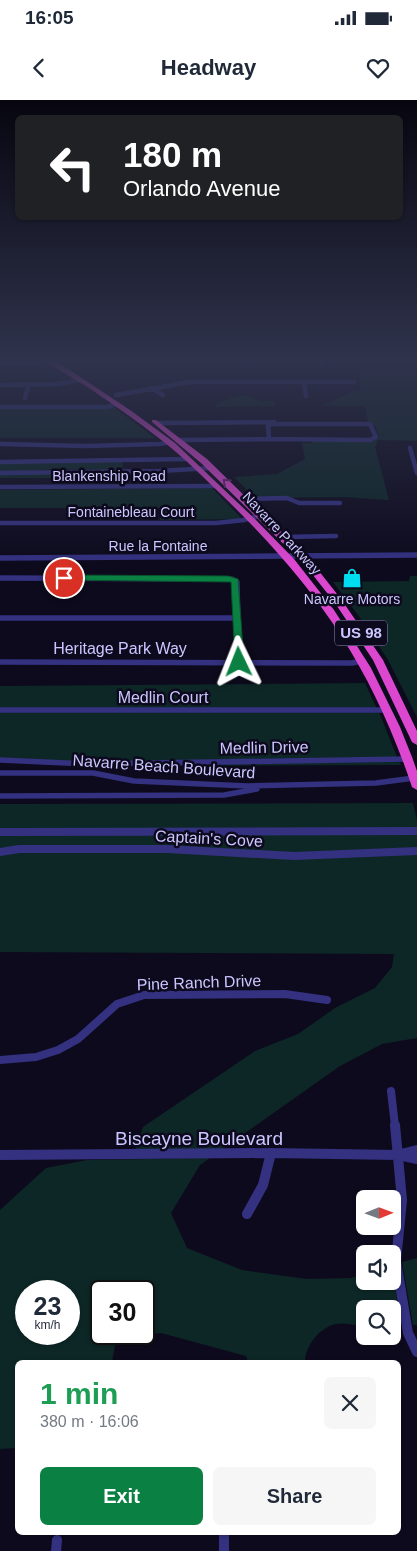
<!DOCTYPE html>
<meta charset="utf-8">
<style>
:root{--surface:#fff;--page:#f6f6f7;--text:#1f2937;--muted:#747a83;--accent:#0b8043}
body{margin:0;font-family:Helvetica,sans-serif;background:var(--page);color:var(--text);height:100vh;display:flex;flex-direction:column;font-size:19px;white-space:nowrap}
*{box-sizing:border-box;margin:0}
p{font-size:16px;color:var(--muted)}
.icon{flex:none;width:28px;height:28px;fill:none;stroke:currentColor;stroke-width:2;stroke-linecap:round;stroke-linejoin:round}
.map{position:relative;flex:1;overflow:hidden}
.side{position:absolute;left:15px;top:1260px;width:386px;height:175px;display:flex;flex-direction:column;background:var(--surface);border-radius:8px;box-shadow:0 1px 4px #0004}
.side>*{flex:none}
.hud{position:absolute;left:15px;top:15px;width:388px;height:105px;border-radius:8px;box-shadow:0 1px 4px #0004;background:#202124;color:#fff;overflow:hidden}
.needle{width:32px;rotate:89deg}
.controls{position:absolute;left:356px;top:1090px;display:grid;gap:10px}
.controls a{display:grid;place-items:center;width:45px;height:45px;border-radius:8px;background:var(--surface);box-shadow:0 1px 4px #0004;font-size:25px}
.speed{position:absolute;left:15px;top:1180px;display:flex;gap:10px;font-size:25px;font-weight:700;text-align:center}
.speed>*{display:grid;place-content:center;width:65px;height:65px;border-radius:50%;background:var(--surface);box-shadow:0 1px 4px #0004;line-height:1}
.speed small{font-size:12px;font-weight:400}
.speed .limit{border:2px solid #111;border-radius:8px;background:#fff;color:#111}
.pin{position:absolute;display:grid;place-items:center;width:42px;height:42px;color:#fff;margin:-21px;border:2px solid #fff;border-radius:50%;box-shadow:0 1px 5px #0007}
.me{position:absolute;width:55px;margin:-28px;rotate:358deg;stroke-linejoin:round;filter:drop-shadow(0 0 4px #0008)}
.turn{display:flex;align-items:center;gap:18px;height:105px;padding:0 25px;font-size:22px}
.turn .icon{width:65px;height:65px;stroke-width:2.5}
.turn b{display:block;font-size:35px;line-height:42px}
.round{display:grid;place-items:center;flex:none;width:52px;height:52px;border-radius:8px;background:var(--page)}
.summary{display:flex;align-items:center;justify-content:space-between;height:85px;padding:0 25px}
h1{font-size:30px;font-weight:700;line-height:38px;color:#1e9e55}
.button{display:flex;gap:10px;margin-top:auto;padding:10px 25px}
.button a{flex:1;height:58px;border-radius:8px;background:var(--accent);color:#fff;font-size:20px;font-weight:700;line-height:58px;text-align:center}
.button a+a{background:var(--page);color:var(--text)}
.status{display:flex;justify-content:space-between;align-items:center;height:35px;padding:0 25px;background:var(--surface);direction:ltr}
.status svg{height:14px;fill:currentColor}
header{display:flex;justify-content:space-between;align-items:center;height:65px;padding:0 25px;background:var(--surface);font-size:22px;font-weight:700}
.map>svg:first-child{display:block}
.green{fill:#0d2726;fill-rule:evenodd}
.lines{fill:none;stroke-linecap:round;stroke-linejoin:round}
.minor-far3{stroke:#333180;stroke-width:4.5}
.minor-far2{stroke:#333180;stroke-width:5.5}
.minor-far1{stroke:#333180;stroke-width:8}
.minor{stroke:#333180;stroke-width:10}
.trunk{fill:#dc47cf;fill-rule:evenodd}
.wall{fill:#28214c}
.building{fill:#3a3360;stroke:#504a79}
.oneway{stroke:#6a256d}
.route{fill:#0b8043;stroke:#07532c}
.labels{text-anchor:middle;stroke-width:5;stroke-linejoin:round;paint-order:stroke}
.far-street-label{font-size:14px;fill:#cbc6ff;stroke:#0d0a1d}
.far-poi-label{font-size:14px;fill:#cbc6ff;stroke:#0d0a1d}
.shield{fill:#0d0a1d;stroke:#928ebb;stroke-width:1}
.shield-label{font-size:15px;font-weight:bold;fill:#cbc6ff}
.street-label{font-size:16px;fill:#cbc6ff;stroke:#0d0a1d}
.near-street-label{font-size:19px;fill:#cbc6ff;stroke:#0d0a1d}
</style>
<div class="status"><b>16:05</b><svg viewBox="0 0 49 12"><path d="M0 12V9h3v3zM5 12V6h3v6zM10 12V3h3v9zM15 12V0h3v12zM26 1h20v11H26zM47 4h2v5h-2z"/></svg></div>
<header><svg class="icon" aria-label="back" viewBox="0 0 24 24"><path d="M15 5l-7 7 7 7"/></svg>Headway<svg class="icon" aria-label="heart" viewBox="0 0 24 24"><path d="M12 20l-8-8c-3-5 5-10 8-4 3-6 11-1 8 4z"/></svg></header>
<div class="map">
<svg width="417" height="1451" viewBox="0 0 417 1451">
<rect width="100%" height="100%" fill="#0d0a1d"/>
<path class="green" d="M72,261H195L213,273H91Z
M357,261H417V341L378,340L375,347L389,400L344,397L255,398L234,377L277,374L305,359L302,343H312V341H372L379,337L375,326L368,323L365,306H323L354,290H361Z
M245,295L261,301H274L275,306L214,307L222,301Z
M113,307L155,338H0V308Z
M123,361L122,370L60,369L0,372V363Z
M122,372L121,378H0V374Z
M212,388L242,419L160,420V408H0V390Z
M410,476H417V617L388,560L358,515L333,482L409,481Z
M365,583L377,609L0,608V586Z
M0,612H379L397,657L89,662L0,658Z
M399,661L401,665L97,666Z
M413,703L417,720V748L294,753L0,750V704Z
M19,751L417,753V938L382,944L340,966L221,1050H135L143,1027L255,951L298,934L335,908L375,888L392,867L394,854L0,852V754Z
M210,1058L200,1065L171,1113L187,1148L242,1170L307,1179L351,1178L365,1174V1181H392L393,1174L401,1225H393L392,1209H365V1226C357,1226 345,1222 336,1224C320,1227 305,1246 305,1262H248L246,1256L161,1233L116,1240L112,1262H18L17,1348L0,1349V1110L46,1068L87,1060ZM26,1191H69V1234H26ZM101,1191H144V1234H101Z
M417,1158V1225H413L402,1162Z"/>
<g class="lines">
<path class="minor-far3" d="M246,261V264
M321,261V265
M0,264H32L49,261
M304,282L306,296
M0,285L57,284L80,280
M151,288L163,295
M116,295L190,282H354
M25,298L29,284
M0,307H107L117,304
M157,323L274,322
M274,324H370L376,337L370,340L269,339L268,325Z
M180,340L269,339
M0,344L87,346L161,344L169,342
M410,348L417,373
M0,362L188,359
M0,373L159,371L212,368
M0,387L217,386
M245,399L287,398L299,403H340
M0,423H216L244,420L261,415
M284,437L336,436"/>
<path class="minor-far2" d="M0,458L417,455
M0,478L232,479L237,482L239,562
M0,518H238
M0,562L352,563L362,561
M0,610H386
M0,660L88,664L408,659
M0,673H93L134,681L248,686L376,683L414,678
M0,696L224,695L257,689"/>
<path class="minor-far1" d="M0,732L417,731
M0,752L19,749H167L294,756L417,751
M0,960L36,957L58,950L78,939L117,904L144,895L285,894L327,900
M391,991L395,1026"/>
<path class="minor" d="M395,1025L402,1100L396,1161L408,1233L417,1252
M401,1054L417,1050
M0,1055L271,1053L399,1055L417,1059
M247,1114L263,1085L271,1053
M224,1432V1451
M56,1451L57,1440"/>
<path class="trunk" d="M48,261H56L130,310L175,343L256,420L294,459L334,510L371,568L400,627L412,657L417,671V690L412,687C372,567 317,488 227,400C205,379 184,357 160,339C136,320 111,303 86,286C73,278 59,271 48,261Z
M152,320H156L207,359L311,461L341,499L383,560L417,631V645L412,642L373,560L335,503L305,465L201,363L152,322Z"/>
</g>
<path class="wall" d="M347,470L357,476V481H348L347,475Z"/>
<path class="building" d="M347,470H356L357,476H348Z"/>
<defs><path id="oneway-chevron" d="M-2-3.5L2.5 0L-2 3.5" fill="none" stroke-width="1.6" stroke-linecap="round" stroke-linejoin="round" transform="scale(1.25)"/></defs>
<use class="oneway" href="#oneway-chevron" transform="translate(226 382) rotate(-137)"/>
<linearGradient id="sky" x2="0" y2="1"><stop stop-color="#070610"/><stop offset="0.56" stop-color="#2f334c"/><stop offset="1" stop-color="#2f334c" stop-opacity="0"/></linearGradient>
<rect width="417" height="464" fill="url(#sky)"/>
<path class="route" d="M64,475L228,476L238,479L244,562L239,565L235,562L231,482L61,480V476Z"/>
<defs>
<symbol id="shop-bare" viewBox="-9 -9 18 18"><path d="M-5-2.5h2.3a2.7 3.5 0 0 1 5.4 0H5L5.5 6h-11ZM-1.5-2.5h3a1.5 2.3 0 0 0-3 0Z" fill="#00ddf1" stroke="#0d0a1d" stroke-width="2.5" paint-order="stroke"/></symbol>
</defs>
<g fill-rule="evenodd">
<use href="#shop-bare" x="338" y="464" width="28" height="28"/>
</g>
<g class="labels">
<g class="far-street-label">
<text x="109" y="381">Blankenship Road</text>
<text x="131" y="417">Fontainebleau Court</text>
<text transform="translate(282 433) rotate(47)" y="5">Navarre Parkway</text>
<text x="158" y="451">Rue la Fontaine</text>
</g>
<g class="far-poi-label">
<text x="352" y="504">Navarre Motors</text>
</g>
<rect class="shield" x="335" y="520.5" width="52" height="25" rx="4"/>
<g class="shield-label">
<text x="361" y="538">US 98</text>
</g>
<g class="street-label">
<text x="120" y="554">Heritage Park Way</text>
<text x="163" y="603">Medlin Court</text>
<text transform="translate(264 647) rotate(-1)" y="6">Medlin Drive</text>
<text transform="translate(164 666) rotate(4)" y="6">Navarre Beach Boulevard</text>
<text transform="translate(209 738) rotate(3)" y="6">Captain's Cove</text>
<text transform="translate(199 882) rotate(-2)" y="6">Pine Ranch Drive</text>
</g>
<g class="near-street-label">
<text x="199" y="1045">Biscayne Boulevard</text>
</g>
</g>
</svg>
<div class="controls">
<a><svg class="needle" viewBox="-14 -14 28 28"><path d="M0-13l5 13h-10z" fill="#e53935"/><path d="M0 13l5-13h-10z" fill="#747a83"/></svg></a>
<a><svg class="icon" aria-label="sound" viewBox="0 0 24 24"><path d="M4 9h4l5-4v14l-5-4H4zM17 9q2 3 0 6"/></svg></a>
<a><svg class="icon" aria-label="search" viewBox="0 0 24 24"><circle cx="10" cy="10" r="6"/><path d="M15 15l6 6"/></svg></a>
</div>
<div class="speed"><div>23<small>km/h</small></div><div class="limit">30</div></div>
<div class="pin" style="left:64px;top:478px;background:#d93025"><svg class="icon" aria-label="arrive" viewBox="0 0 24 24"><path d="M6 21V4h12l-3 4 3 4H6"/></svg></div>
<svg class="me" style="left:239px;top:562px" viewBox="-20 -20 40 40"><path d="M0-17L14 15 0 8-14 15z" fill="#0b8043" stroke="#fff" stroke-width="4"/></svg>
<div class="hud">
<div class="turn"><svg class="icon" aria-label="left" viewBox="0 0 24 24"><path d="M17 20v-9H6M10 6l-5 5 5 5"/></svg><div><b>180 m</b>Orlando Avenue</div></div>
</div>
<section class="side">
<div class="summary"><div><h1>1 min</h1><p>380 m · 16:06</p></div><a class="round"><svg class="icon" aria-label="close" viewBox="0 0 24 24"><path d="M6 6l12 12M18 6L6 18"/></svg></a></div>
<div class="button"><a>Exit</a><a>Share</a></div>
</section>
</div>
